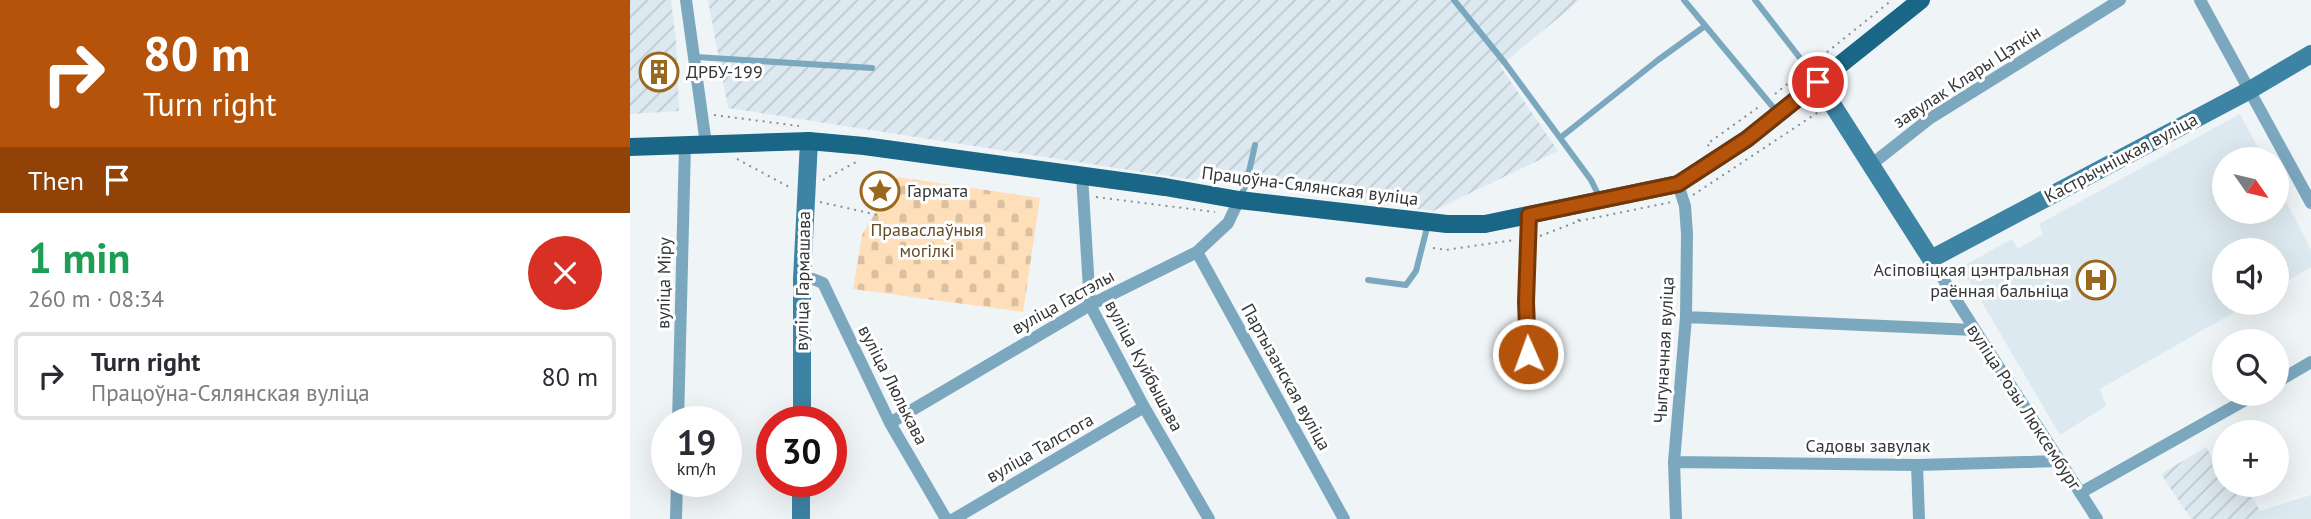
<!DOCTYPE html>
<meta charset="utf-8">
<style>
:root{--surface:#fff;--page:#f2f2f3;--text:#2b2b33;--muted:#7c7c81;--line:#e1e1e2}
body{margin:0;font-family:"PT Sans",sans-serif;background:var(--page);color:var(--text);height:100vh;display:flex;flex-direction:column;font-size:26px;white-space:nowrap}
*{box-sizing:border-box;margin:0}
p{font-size:23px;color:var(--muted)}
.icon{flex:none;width:38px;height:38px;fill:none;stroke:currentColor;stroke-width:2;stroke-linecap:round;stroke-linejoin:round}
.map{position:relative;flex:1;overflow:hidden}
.panel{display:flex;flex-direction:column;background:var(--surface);width:630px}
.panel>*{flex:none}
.hud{background:#b45309;color:#fff;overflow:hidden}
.needle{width:46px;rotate:124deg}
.controls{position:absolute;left:1582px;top:147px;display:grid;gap:14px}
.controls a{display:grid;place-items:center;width:77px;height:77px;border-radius:50%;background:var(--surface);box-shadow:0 7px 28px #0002;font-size:35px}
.speed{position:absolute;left:21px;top:406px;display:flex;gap:14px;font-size:35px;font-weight:700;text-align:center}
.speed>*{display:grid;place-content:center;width:91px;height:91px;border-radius:50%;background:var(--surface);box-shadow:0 7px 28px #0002;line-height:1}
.speed small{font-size:18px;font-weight:400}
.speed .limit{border:10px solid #d22;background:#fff;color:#111}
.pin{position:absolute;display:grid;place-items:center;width:60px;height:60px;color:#fff;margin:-30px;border:4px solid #fff;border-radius:50%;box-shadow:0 2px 7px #0007}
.me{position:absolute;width:77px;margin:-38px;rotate:358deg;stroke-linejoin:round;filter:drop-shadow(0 0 5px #0008)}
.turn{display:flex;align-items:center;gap:24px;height:147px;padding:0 28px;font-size:32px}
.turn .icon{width:91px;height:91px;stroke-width:2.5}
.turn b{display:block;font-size:49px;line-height:60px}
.then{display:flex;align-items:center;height:66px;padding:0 28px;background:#0003;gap:14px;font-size:26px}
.round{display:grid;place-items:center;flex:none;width:74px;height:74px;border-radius:37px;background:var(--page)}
.headline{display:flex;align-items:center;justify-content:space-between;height:119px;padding:0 28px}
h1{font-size:42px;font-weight:600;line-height:52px;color:#1e9e55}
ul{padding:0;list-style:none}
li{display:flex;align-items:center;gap:21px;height:88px;margin:0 14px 10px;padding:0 14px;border:4px solid var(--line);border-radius:10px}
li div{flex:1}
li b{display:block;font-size:26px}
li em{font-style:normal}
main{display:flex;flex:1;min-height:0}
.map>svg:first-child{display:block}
.built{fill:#dde9f0}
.industrial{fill:url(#industrial-furrows)}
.cemetery{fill:url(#cemetery-stones)}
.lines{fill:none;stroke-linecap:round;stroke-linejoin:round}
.path{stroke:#8a8e90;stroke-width:2;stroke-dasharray:2 5;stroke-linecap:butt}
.lane{stroke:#7ca8bf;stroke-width:6}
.street{stroke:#7ca8bf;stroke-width:12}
.secondary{stroke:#3c83a4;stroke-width:18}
.primary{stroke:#1a6686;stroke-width:18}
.route-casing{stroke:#753606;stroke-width:18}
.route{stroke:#b45309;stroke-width:12}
.labels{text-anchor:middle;stroke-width:6;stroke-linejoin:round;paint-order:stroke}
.poi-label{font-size:18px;fill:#343637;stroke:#fff;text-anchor:start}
.street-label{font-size:18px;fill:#343637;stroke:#fff}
.park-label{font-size:18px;fill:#664a27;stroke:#fff}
</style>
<main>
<section class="panel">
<div class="hud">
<div class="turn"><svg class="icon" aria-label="right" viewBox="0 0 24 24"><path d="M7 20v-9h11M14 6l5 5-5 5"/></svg><div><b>80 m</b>Turn right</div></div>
<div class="then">Then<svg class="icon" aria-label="arrive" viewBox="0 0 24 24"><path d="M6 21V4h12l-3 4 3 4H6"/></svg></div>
</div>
<div class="headline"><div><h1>1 min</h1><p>260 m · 08:34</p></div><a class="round" style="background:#d93025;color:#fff"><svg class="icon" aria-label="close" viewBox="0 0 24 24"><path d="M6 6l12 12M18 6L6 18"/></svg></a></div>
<ul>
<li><svg class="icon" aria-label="right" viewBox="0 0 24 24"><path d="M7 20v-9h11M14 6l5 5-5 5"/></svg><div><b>Turn right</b><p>Працоўна-Сялянская вуліца</p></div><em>80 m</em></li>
</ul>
</section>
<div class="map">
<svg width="1681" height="519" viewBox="0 0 1681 519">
<defs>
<pattern id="industrial-furrows" width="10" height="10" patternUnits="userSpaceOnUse" patternTransform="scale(1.75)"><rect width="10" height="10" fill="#dde9f0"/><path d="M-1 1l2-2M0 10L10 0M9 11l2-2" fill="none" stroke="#bec8ce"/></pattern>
<pattern id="cemetery-stones" width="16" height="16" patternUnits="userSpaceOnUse" patternTransform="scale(1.75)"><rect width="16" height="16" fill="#fedfba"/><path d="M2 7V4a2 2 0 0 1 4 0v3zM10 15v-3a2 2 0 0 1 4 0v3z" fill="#dac0a0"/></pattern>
</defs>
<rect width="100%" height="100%" fill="#eff4f7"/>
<path class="built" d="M1610,114L1634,159H1594V212H1647V184L1681,250V267L1647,287V250H1594V303H1620L1470,389L1476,406L1430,435L1334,272L1335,265L1382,239L1388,249L1413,234L1409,224Z
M1681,495V519H1630L1627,512Z"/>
<path class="industrial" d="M0,0H41L46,40L49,111L0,114Z
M78,0H950L870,66L928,151L803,211L733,201L620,172L614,175L578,172L564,180L98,108Z
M1576,447L1594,478V485H1615L1630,511L1627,512L1630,519H1561L1531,474Z"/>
<path class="cemetery" d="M267,177L410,198L393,312L223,289L232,235Z"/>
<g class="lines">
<path class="path" d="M1186,61L1262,0
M1145,94L1171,73
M84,115L169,126
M1079,146L1077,144L1130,106
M107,159L161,188
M193,180L228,161
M1063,195L1190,111
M466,197L585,212
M190,202L248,215
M949,221L1042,202
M910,236L949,221L948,219
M803,248L816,250L884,240"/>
<path class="lane" d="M824,0L875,63L961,180L970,198
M1054,0L1147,112
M1125,0L1187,80
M66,57L242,68
M930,138L1028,60L1075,26
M610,197L616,185L625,145
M738,280L776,285L786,271L798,224"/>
<path class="street" d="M56,0L76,144
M1570,0L1681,203
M1242,164L1299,119L1490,0
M452,176L460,305L514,407L579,519
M567,252L714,519
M1301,259C1354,347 1412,432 1467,519
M172,279H183L193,283L260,423L316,519
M1056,317L1344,330
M898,354L896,301L899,215
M1647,382L1681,362
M48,422L55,146
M260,423L460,305L567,252L598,223L609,200
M1044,462L1287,465L1431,461
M1287,465L1289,519
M1450,493L1626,394
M46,519L47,481
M324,519L514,407
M1046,519L1044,462L1056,317L1057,234L1055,206L1048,184"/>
<path class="secondary" d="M1188,82L1301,259L1620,90L1681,54
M172,422V279L179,141
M171,519V481"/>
<path class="primary" d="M0,147L179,141L234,146L535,187L609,200L817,224H855L1048,184L1117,139L1291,0"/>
</g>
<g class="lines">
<defs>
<path id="route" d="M898,354L896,302L899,215L1048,184L1117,139L1188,82"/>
</defs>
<use href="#route" class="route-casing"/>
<use href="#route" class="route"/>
</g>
<defs>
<symbol id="building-ring" viewBox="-11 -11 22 22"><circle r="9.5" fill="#fff" stroke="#9a681c" stroke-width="1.5"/><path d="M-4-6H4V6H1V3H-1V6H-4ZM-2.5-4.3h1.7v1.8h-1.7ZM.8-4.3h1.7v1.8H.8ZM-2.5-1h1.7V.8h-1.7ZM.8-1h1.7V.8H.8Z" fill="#9a681c"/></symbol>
<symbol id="sight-ring" viewBox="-11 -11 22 22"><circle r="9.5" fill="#fff" stroke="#9a681c" stroke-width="1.5"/><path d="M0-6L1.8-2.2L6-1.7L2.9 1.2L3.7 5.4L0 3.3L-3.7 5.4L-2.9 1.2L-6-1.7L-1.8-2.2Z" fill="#9a681c"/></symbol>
<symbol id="hospital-ring" viewBox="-11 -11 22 22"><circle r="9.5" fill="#fff" stroke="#9a681c" stroke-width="1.5"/><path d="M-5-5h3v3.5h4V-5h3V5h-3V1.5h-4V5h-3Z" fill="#9a681c"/></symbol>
</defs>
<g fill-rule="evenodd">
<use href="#building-ring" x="7" y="50" width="44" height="44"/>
<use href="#sight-ring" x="228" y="169" width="44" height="44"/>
<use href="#hospital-ring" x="1444" y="258" width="44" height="44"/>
</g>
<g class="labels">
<g class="poi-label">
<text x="56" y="78">ДРБУ-199</text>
<text x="277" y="197">Гармата</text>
<text x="1439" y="276" text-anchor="end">Асіповіцкая цэнтральная<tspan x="1439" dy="21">раённая бальніца</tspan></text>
</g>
<g class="street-label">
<text transform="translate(1337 77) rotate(-33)" y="6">завулак Клары Цэткін</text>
<text transform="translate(1491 158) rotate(-28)" y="6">Кастрычніцкая вуліца</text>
<text transform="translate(680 186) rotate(7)" y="6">Працоўна-Сялянская вуліца</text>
<text transform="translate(173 281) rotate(-89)" y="6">вуліца Гармашава</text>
<text transform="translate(34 283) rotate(-89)" y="6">вуліца Міру</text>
<text transform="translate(433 302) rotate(-29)" y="6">вуліца Гастэлы</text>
<text transform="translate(1034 350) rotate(-87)" y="6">Чыгуначная вуліца</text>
<text transform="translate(514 366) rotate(62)" y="6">вуліца Куйбышава</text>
<text transform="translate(656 377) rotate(61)" y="6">Партызанская вуліца</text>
<text transform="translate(263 385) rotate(63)" y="6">вуліца Люлькава</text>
<text transform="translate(1394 407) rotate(57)" y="6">вуліца Розы Люксембург</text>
<text x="1238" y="452">Садовы завулак</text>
<text transform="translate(410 448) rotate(-30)" y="6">вуліца Талстога</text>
</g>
<g class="park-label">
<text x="297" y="236">Праваслаўныя<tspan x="297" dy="21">могілкі</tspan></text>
</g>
</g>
</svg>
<div class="controls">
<a><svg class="needle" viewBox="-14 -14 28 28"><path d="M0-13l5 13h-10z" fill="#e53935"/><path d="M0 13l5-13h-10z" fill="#7c7c81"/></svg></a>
<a><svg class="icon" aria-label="sound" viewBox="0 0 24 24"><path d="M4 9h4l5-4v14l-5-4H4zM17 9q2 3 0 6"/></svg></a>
<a><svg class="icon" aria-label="search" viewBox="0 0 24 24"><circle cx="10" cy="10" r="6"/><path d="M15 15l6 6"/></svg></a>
<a>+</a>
</div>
<div class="speed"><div>19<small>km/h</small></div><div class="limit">30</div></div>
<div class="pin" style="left:1188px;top:82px;background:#d93025"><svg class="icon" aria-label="arrive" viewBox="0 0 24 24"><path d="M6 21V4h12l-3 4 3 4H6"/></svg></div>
<svg class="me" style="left:898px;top:354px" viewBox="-20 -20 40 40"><circle r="17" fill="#b45309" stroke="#fff" stroke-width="3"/><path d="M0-11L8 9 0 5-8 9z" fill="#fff"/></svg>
</div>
</main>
